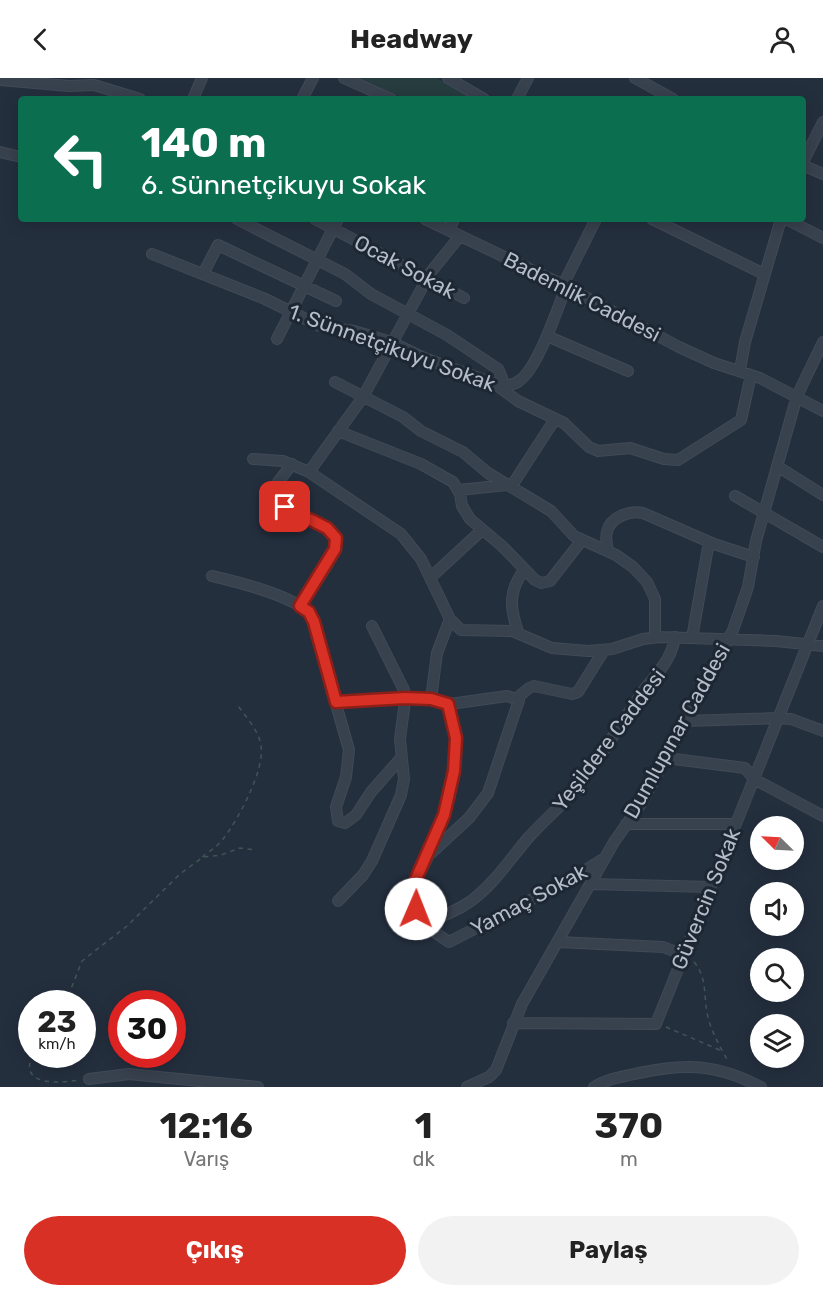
<!DOCTYPE html>
<html lang="tr">
<meta charset="utf-8">
<style>
:root{--surface:#fff;--page:#f2f2f2;--text:#222;--muted:#767676;--accent:#d93025}
body{margin:0;font-family:Rubik,sans-serif;background:var(--page);color:var(--text);height:100vh;display:flex;flex-direction:column;font-size:22px;white-space:nowrap}
*{box-sizing:border-box;margin:0}
p{font-size:20px;color:var(--muted)}
.icon{flex:none;width:33px;height:33px;fill:none;stroke:currentColor;stroke-width:2;stroke-linecap:round;stroke-linejoin:round}
.map{position:relative;height:1009px;overflow:hidden}
.sheet{display:flex;flex-direction:column;background:var(--surface);flex:1}
.sheet>*{flex:none}
.banner{position:absolute;left:18px;top:18px;width:788px;height:126px;border-radius:6px;box-shadow:0 3px 15px #0003;background:#0b6e4f;color:#fff;overflow:hidden}
.needle{width:39px;rotate:294deg}
.tools{position:absolute;left:750px;top:738px;display:grid;gap:12px}
.tools a{display:grid;place-items:center;width:54px;height:54px;border-radius:50%;background:var(--surface);box-shadow:0 3px 15px #0003;font-size:30px}
.speed{position:absolute;left:18px;top:912px;display:flex;gap:12px;font-size:30px;font-weight:700;text-align:center}
.speed>*{display:grid;place-content:center;width:78px;height:78px;border-radius:50%;background:var(--surface);box-shadow:0 3px 15px #0003;line-height:1}
.speed small{font-size:15px;font-weight:400}
.speed .limit{border:9px solid #d22;background:#fff;color:#111}
.pin{position:absolute;display:grid;place-items:center;width:51px;height:51px;color:#fff;margin:-26px;border-radius:12px;box-shadow:0 3px 9px #0006}
.me{position:absolute;width:66px;margin:-33px;rotate:1deg;stroke-linejoin:round;filter:drop-shadow(0 0 4px #0008)}
.turn{display:flex;align-items:center;gap:21px;height:126px;padding:0 24px;font-size:27px}
.turn .icon{width:78px;height:78px;stroke-width:2.5}
.turn b{display:block;font-size:42px;line-height:51px}
.eta{display:flex;justify-content:space-evenly;align-items:center;height:102px;text-align:center}
.eta b{font-size:36px;font-weight:700;line-height:42px}
.button{display:flex;gap:12px;margin-top:auto;padding:12px 24px}
.button a{flex:1;height:69px;border-radius:36px;background:var(--accent);color:#fff;font-size:24px;font-weight:700;line-height:69px;text-align:center}
.button a+a{background:var(--page);color:var(--text)}
header{display:flex;justify-content:space-between;align-items:center;height:78px;padding:0 24px;background:var(--surface);font-size:27px;font-weight:700}
.map>svg:first-child{display:block}
.green{fill:#263c3f}
.lines{fill:none;stroke-linecap:round;stroke-linejoin:round}
.minor-casing{stroke:#414a57;stroke-width:12}
.path{stroke:#3f5557;stroke-width:1.5;stroke-dasharray:4.5 4.5;stroke-linecap:butt}
.minor{stroke:#38414e;stroke-width:10}
.route-casing{stroke:#8d1f18;stroke-width:15}
.route{stroke:#d93025;stroke-width:10}
.labels{text-anchor:middle;stroke-width:6;stroke-linejoin:round;paint-order:stroke}
.street-label{font-size:21px;fill:#b4bcc9;stroke:#1d2633}
</style>
<header><svg class="icon" aria-label="back" viewBox="0 0 24 24"><path d="M15 5l-7 7 7 7"/></svg>Headway<svg class="icon" aria-label="person" viewBox="0 0 24 24"><circle cx="12" cy="8" r="4"/><path d="M4 21q1-7 8-7t8 7"/></svg></header>
<div class="map">
<svg width="823" height="1009" viewBox="0 0 823 1009">
<rect width="100%" height="100%" fill="#242f3e"/>
<path class="green" d="M359,0H437L474,21H406Z"/>
<g class="lines">
<defs>
<path id="minor" d="M344,0L391,21
M448,0L484,21
M635,0L673,21
M0,2L69,8L94,7L140,21
M193,21L202,0
M302,21L313,0
M517,21L528,0
M0,74L21,79
M802,86L823,44
M802,87L823,96
M237,141L345,196L371,216L447,257L498,291L502,300L501,309C507,307 514,307 519,303C538,290 557,232 566,209
M315,141L464,220
M425,141L563,207L679,269L714,285L760,300L823,333
M652,141L764,196
M786,141L823,160
M449,152L454,141
M152,176L263,220L320,248L354,253L391,264L424,280L495,306L518,323L564,345L589,369L598,373L630,370L664,381L678,382L741,342L751,297
M203,196L218,167L336,223
M563,207L596,141
M547,258L628,293
M277,261L338,141
M740,292L745,264L781,141
M335,304L403,339L421,353L463,374L488,395L551,433L574,458L616,477L633,489L647,504L655,521V559
M338,353L421,386L453,404L460,416L462,428L470,441L502,468L535,502L541,505L550,503L582,462
M253,381L283,383L309,394L401,456L421,481L450,541L461,552L512,553L552,570L588,573L612,571L643,561L659,559L776,563L823,568
M292,386L266,420L327,449C333,454 337,458 337,465C336,478 308,515 300,528
M777,388L823,417
M309,394L363,319L430,195L460,158
M511,409L555,341
M459,412L507,407
M735,418L823,469
M608,473C607,467 605,459 607,454C610,439 630,432 643,435L714,466L754,479
M212,498C237,504 297,518 311,538L349,672L346,699L336,729L338,743L345,745L356,737L371,714L401,680
M430,500L482,452
M518,554C510,530 508,514 524,492
M692,560L709,464
M517,620L529,610L534,608L572,616L578,614L604,572
M431,621L437,575L450,541
M336,624L405,620L431,621L450,626L507,618L519,622L488,715L469,740L430,776
M448,626L456,660L450,718L427,781L416,801L414,818L415,831L421,845L449,864L571,801L603,781
M685,643L778,640L791,641L823,653
M666,680L745,690L754,701L823,738
M626,746H736
M591,806L711,809
M338,823L363,797L372,783L401,717L404,701L400,661L405,623L404,612L372,548
M421,845C440,840 455,834 471,823C495,805 510,781 529,759C545,741 564,726 579,707C601,678 621,646 641,616C655,596 671,585 675,559
M558,864L663,869L684,877
M513,945L656,946L823,528
M89,1001L129,996L258,1009
M467,1009L489,999L496,992L522,926L614,764L643,723L733,552L748,509L756,463L797,318L823,264
M594,1009C607,1001 624,998 639,995C687,985 717,986 761,1009"/>
</defs>
<use href="#minor" class="minor-casing"/>
<path class="path" d="M202,779C210,773 218,768 223,761C238,742 265,692 261,668C259,652 245,638 236,625
M694,884C708,900 703,920 708,939C712,955 720,969 728,983
M65,926L82,883L127,848L180,796L203,779L221,777L240,770L256,772
M666,949L722,973
M33,976C17,1009 60,1005 79,1002"/>
<use href="#minor" class="minor"/>
</g>
<g class="lines">
<defs>
<path id="route" d="M285,429L327,450L336,460L335,471L300,528L309,534L314,544L336,624L405,620L431,621L448,626L456,660L454,693L444,737L416,801V831"/>
</defs>
<use href="#route" class="route-casing"/>
<use href="#route" class="route"/>
</g>
<g class="labels">
<g class="street-label">
<text transform="translate(405 189) rotate(28)" y="7">Ocak Sokak</text>
<text transform="translate(582 219) rotate(27)" y="7">Bademlik Caddesi</text>
<text transform="translate(392 270) rotate(20)" y="7">1. Sünnetçikuyu Sokak</text>
<text transform="translate(677 653) rotate(-61)" y="7">Dumlupınar Caddesi</text>
<text transform="translate(609 662) rotate(-53)" y="7">Yeşildere Caddesi</text>
<text transform="translate(706 821) rotate(-68)" y="7">Güvercin Sokak</text>
<text transform="translate(529 822) rotate(-28)" y="7">Yamaç Sokak</text>
</g>
</g>
</svg>
<div class="tools">
<a><svg class="needle" viewBox="-14 -14 28 28"><path d="M0-13l5 13h-10z" fill="#e53935"/><path d="M0 13l5-13h-10z" fill="#767676"/></svg></a>
<a><svg class="icon" aria-label="sound" viewBox="0 0 24 24"><path d="M4 9h4l5-4v14l-5-4H4zM17 9q2 3 0 6"/></svg></a>
<a><svg class="icon" aria-label="search" viewBox="0 0 24 24"><circle cx="10" cy="10" r="6"/><path d="M15 15l6 6"/></svg></a>
<a><svg class="icon" aria-label="layers" viewBox="0 0 24 24"><path d="M12 4l9 5-9 5-9-5zM3 14l9 5 9-5"/></svg></a>
</div>
<div class="speed"><div>23<small>km/h</small></div><div class="limit">30</div></div>
<div class="pin" style="left:285px;top:429px;background:#d93025"><svg class="icon" aria-label="arrive" viewBox="0 0 24 24"><path d="M6 21V4h12l-3 4 3 4H6"/></svg></div>
<svg class="me" style="left:416px;top:831px" viewBox="-20 -20 40 40"><circle r="19" fill="#fff"/><path d="M0-13L10 11 0 6-10 11z" fill="#d93025"/></svg>
<div class="banner">
<div class="turn"><svg class="icon" aria-label="left" viewBox="0 0 24 24"><path d="M17 20v-9H6M10 6l-5 5 5 5"/></svg><div><b>140 m</b>6. Sünnetçikuyu Sokak</div></div>
</div>
</div>
<section class="sheet">
<div class="eta">
<div><b>12:16</b><p>Varış</p></div>
<div><b>1</b><p>dk</p></div>
<div><b>370</b><p>m</p></div>
</div>
<div class="button"><a>Çıkış</a><a>Paylaş</a></div>
</section>
